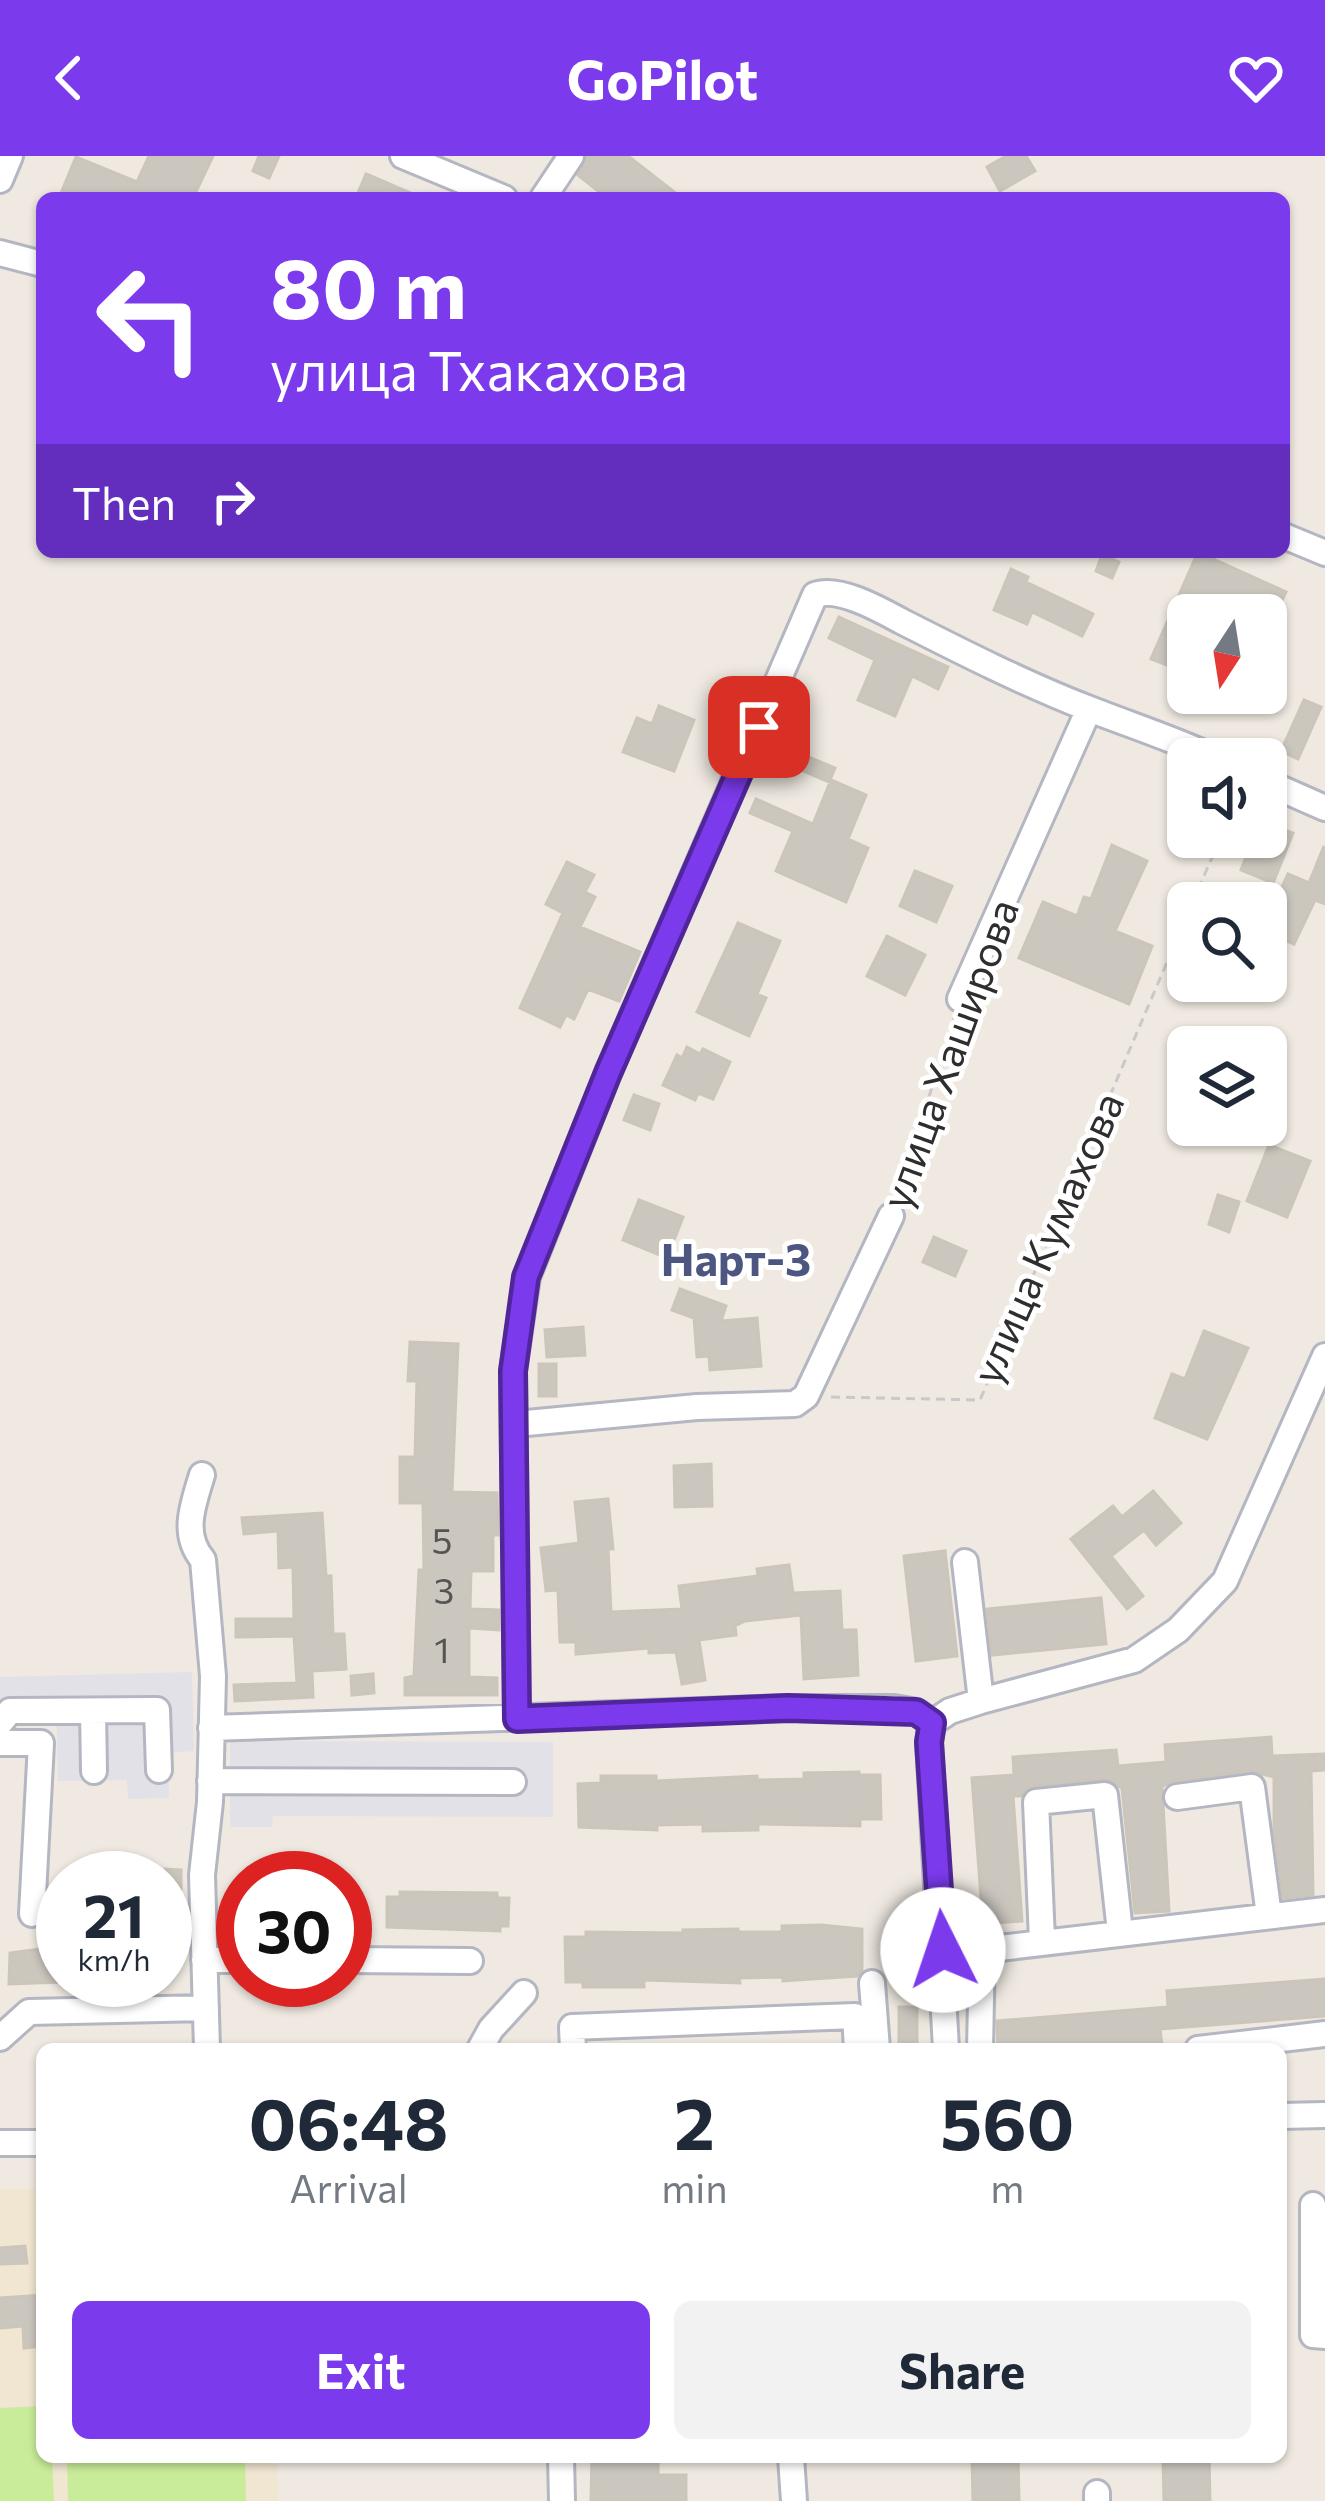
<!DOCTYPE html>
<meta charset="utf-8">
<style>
:root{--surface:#fff;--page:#f2f2f3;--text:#1f2937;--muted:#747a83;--accent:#7c3aed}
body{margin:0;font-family:Commissioner,sans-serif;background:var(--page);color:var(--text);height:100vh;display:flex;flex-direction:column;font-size:45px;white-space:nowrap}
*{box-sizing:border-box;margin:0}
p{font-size:39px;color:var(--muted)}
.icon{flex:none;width:66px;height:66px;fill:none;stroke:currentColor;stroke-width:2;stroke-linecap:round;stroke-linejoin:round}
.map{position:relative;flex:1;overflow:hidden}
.drawer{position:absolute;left:36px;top:1887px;width:1251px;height:420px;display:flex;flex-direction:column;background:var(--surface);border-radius:18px;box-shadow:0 3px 9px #0004}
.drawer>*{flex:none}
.top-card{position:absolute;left:36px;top:36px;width:1254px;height:366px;border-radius:18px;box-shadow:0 3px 9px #0004;background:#7c3aed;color:#fff;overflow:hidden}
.needle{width:78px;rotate:192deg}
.tools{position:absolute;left:1167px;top:438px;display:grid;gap:24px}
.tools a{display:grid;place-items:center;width:120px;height:120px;border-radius:18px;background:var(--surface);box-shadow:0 3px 9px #0004;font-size:60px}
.speed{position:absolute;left:36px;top:1695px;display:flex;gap:24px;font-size:60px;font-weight:700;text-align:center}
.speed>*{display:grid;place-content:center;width:156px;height:156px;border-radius:50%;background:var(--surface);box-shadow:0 3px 9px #0004;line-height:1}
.speed small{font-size:30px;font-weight:400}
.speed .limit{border:18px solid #d22;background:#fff;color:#111}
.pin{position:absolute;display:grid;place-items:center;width:102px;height:102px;color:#fff;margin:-51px;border-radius:24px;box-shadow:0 6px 18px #0006}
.me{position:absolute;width:132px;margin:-66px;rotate:356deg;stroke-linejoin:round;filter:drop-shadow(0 0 9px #0008)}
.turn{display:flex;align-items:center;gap:42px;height:252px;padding:0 36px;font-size:54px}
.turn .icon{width:156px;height:156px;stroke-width:2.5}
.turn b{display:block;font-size:84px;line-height:102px}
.then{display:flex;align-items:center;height:114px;padding:0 36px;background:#0003;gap:24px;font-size:45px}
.eta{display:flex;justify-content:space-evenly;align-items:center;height:204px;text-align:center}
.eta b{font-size:72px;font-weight:700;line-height:84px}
.cta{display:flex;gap:24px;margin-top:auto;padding:24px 36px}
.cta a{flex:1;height:138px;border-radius:18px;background:var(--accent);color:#fff;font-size:48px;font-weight:700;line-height:138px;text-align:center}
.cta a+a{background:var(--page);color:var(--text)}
header{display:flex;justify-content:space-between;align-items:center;height:156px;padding:0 36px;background:var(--accent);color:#fff;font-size:54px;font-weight:700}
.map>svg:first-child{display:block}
.industrial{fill:#e3e1e8}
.education{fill:#f0e6d1}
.pitch{fill:#c9ec9a}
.building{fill:#cbc7bf;stroke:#cbc5ba;stroke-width:3}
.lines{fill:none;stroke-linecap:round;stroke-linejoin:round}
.minor-casing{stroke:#b4b7c1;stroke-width:30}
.path{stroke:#c9c9c9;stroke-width:3;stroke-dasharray:9 6;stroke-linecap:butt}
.minor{stroke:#fff;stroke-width:24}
.route-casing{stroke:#51269a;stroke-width:30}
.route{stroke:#7c3aed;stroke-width:21}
.labels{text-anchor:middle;stroke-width:10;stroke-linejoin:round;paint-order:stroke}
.number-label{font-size:36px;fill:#555452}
.street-label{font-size:42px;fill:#2e2e2e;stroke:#fff}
.neighbourhood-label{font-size:45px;font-weight:bold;fill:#4d5680;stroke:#fff}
</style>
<header><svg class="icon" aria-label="back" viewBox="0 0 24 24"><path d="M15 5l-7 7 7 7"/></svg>GoPilot<svg class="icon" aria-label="heart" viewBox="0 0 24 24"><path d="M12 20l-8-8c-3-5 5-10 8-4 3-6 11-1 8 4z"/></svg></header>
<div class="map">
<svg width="1325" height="2345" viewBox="0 0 1325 2345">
<rect width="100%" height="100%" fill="#efe9e1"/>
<path class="industrial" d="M192,1516L194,1595L168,1597L169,1642L128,1643L127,1624L58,1625L56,1546L0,1547V1521Z
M230,1585L553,1586V1661L273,1660L272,1671H230Z"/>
<path class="education" d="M0,2033H42V2301H277L278,2345H0Z"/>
<path class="pitch" d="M42,2250V2301H52L54,2345H0V2252Z
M67,2301H245L246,2345H68Z"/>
<path class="building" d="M149,0H213L193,42H59L76,1L137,26Z
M259,0H279L269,22L253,15Z
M587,0H628L682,42H607L578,19Z
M1006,0H1026L1035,15L1000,35L987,11Z
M366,18L422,42H356Z
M1198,396L1286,436L1275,459H1244L1222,449L1220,454L1188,440V517L1151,503Z
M1102,399L1119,406L1112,422L1096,415Z
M1011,413L1028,421L1026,426L1093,458L1082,480L1032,456L1027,468L994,454Z
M839,461L948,511L938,533L912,520L895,560L858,544L875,504L829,482Z
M1304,544L1321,551L1298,603L1281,595Z
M659,550L694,564L674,615L623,596L637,562L652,568Z
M770,585L835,612L829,626L764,598Z
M831,624L866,639L848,683L868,692L846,746L776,715L793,675L750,657L756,643L813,668Z
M1266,667L1293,677L1273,727L1241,714L1254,681H1266Z
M1112,689L1147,705L1115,775L1152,790L1129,848L1019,802L1043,746L1077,760L1084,741L1091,743Z
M1324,690L1325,748L1315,744L1294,788L1266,776V765L1288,718L1309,727Z
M567,706L594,719L585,736L595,741L580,771L640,796L619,845L588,833L574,863L566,859L560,871L520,852L563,757L546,748Z
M915,715L952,730L936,766L900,750Z
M738,767L780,785L757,838L766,842L749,880L697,856Z
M887,780L925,799L905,839L867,820Z
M687,891L700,898L703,893L730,906L713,943L698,937L695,944L663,929L677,899L682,902Z
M634,939L659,948L650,974L624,964Z
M1269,989L1310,1005L1287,1061L1247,1045Z
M1218,1039L1239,1046L1229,1076L1209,1068Z
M639,1044L683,1061L667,1102L623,1084Z
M934,1081L966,1095L955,1120L923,1106Z
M680,1133L726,1150L721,1165L757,1162L761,1210L710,1214L709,1200L697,1201L694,1162L672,1154Z
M583,1171L585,1199L547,1201L545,1174Z
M1204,1175L1248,1192L1207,1283L1155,1262L1172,1218L1185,1223Z
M410,1186L458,1188L452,1336L497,1337L498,1379H493V1415H471L470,1453L499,1454V1474L469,1472V1521L497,1522V1539H405V1522L414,1520L419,1414H424L423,1347H400V1301H415L417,1225H408Z
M539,1208H556V1240H539Z
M711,1308L712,1350L675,1351L674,1310Z
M1153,1335L1181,1367L1156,1389L1144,1374L1111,1400L1143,1440L1127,1453L1071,1383L1113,1350L1122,1361Z
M608,1343L613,1393H608L611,1456L682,1453L679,1430L758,1420L757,1413L789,1409L793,1437L840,1435L842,1474H856L858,1519L804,1523L801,1459L745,1465L735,1470L736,1479L699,1484L705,1524L682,1528L676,1496L649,1497V1492L576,1498V1486H560L558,1434L546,1435L541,1392L579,1387L575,1346Z
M322,1357L326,1420H331L333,1478H344L346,1513L312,1515L313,1541L235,1545L234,1529L297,1527L294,1480L236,1481V1463H294L293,1411L279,1412L278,1375L244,1378L242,1362Z
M945,1395L957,1500L916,1505L904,1400Z
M1101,1442L1106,1488L992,1499L987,1453Z
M373,1518L374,1537L352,1539L351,1520Z
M1271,1581L1272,1600L1325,1598V1614L1311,1615L1313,1739L1283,1742L1274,1672V1621L1250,1615L1175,1625L1162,1630L1169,1755L1135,1757L1122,1632L1103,1623L1034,1630L1021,1640H1013L1022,1765L983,1768L972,1622L1014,1619L1013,1601L1116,1594L1118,1610L1166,1606L1165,1589Z
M859,1616V1619H880L881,1663H860V1670L758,1668V1674L703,1675V1668L657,1669V1674L579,1671L578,1628L601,1627V1620H656V1625L757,1620V1624L804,1623V1617Z
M165,1713L181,1714V1733H165Z
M400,1736L497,1737V1742H509L508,1770H500V1775L387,1771V1741H400Z
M821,1769L862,1773V1814L857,1820L783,1825V1821L739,1822L740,1827L644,1824V1831H583V1826H566L565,1781H586V1776L683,1777V1774L738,1773V1776H782V1770Z
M40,1789H58V1793H63V1826L9,1828L10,1797L40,1793Z
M1325,1823V1860L1160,1873L1162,1889L998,1893L997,1865L1168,1851L1167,1835Z
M899,1851H917V1888H899Z
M25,2090L27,2107L0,2108V2092Z
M42,2139V2190L24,2192L23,2170L0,2172V2142Z
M592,2301H658V2319H686V2345H591Z
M972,2301H1018L1019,2345H973Z
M1163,2301H1209L1210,2345H1164Z"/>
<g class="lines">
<defs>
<path id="minor" d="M403,0L504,42
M0,24L10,0
M543,42L571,0
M0,97L42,108
M1284,380L1325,397
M1266,626L1325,652
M960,843L1089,553
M516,1268L697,1251L795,1248L806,1240L891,1060
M202,1319C193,1349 181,1378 203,1404L213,1520L210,1646L202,1719L207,1893
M965,1406L981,1545
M93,1555L94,1615
M517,1563L513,1215L527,1121L608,917L815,439C838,430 879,453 901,465C962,496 1023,527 1087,552C1130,569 1174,583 1217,603
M0,1567L10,1555L157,1554L159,1614
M932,1567L950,1555L981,1545L1134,1504L1178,1474L1225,1425L1325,1200
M932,1567L929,1586L946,1893
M211,1572L788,1552H894L917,1556L932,1567
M0,1587H41L32,1758
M210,1625L513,1626
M1177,1641L1252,1631L1269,1760
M1042,1784L1036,1646L1105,1639L1120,1776
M204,1804H243
M345,1804L470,1805
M872,1827L877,1893
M0,1882L29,1856L206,1852
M480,1893L491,1873L524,1837
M573,1893L572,1871L855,1860L857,1893
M980,1893L982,1794L1325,1754
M1198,1893L1325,1878
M1281,1960L1325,1959
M0,1987H42
M1313,2049V2179L1325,2180
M561,2301L562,2345
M791,2301L794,2345
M1097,2345V2337"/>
</defs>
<use href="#minor" class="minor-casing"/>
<path class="path" d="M1192,747L1221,681
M897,1041L954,862
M831,1241L980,1244L1188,757"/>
<use href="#minor" class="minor"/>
</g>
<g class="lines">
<defs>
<path id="route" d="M759,571L608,917L526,1121L513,1215L517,1563L788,1552L916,1556L932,1567L929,1586L943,1794"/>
</defs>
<use href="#route" class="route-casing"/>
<use href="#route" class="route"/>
</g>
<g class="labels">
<g class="number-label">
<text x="442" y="1398">5</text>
<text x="444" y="1448">3</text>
<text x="442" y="1507">1</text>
</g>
<g class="street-label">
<text transform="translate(950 898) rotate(-70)" y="15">улица Хаширова</text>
<text transform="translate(1048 1082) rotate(-66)" y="15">улица Кумахова</text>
</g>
<g class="neighbourhood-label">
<text x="736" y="1120">Нарт-3</text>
</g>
</g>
</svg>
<div class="tools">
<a><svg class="needle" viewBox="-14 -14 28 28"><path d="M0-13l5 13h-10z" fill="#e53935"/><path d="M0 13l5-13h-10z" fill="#747a83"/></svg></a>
<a><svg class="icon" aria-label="sound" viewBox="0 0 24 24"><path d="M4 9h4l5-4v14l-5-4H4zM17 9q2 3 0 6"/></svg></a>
<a><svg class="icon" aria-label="search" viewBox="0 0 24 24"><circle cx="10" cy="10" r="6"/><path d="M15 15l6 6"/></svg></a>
<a><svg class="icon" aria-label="layers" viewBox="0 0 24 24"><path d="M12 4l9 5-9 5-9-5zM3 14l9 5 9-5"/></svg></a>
</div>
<div class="speed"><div>21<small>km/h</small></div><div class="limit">30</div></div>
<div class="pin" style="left:759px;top:571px;background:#d93025"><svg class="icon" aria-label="arrive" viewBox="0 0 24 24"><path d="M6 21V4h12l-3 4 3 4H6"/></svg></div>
<svg class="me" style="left:943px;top:1794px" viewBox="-20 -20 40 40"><circle r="19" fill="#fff"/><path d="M0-13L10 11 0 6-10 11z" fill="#7c3aed"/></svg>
<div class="top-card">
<div class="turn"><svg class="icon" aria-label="left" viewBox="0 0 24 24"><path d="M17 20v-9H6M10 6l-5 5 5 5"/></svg><div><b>80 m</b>улица Тхакахова</div></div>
<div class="then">Then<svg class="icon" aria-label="right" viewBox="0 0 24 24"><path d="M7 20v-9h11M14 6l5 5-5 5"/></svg></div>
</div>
<section class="drawer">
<div class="eta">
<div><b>06:48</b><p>Arrival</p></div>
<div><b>2</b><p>min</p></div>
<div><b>560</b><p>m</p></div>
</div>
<div class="cta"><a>Exit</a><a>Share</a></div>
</section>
</div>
